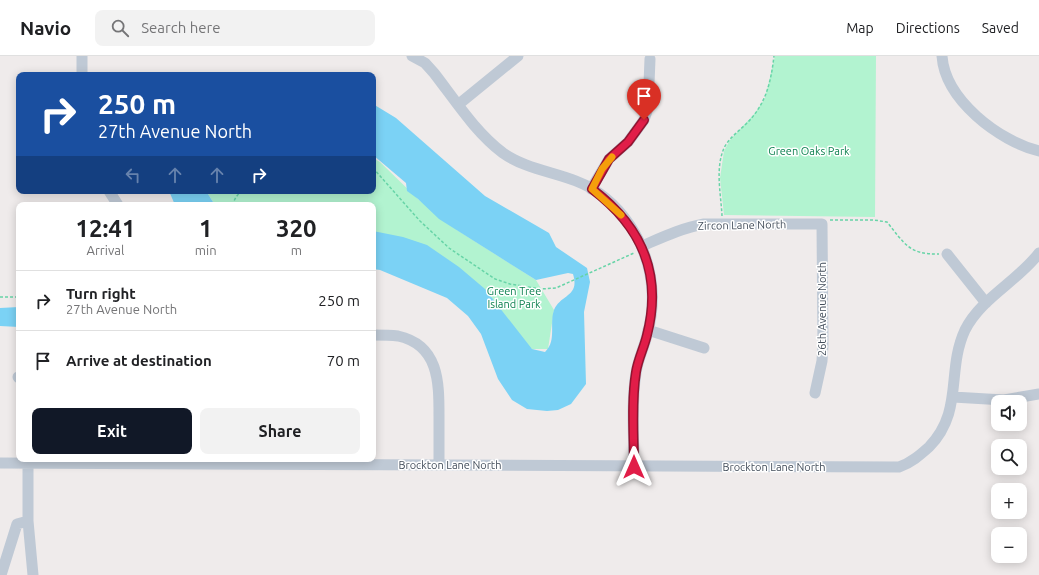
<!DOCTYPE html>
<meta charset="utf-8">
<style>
:root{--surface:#fff;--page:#f2f2f2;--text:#202124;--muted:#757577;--line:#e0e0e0;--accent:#111827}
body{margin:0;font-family:Ubuntu,sans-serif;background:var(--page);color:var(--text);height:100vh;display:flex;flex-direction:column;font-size:15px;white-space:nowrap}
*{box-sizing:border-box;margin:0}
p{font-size:13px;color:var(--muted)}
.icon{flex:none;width:22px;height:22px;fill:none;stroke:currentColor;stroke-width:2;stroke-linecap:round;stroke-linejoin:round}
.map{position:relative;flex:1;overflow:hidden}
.side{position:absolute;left:16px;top:146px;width:360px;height:260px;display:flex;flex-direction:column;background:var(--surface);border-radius:8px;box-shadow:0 2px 10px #0003}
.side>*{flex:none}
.top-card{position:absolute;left:16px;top:16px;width:360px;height:122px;border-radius:8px;box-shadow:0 2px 10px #0003;background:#1a4fa0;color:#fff;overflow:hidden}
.controls{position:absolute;left:991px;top:339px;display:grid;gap:8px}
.controls a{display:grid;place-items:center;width:36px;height:36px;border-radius:8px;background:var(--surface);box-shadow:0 2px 10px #0003;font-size:20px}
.pin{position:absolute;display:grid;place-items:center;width:34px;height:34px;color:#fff;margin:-41px -17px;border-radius:50% 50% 50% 0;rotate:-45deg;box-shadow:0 0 4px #0007}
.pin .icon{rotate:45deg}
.me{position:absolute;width:44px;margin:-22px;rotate:0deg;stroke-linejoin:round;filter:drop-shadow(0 0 3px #0008)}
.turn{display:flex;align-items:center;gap:14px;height:84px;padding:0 16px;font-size:18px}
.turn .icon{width:52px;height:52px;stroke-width:2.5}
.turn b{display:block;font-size:28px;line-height:34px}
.lanes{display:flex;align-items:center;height:38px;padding:0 16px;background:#0003;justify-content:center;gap:20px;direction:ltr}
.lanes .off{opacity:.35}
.eta{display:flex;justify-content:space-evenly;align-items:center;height:68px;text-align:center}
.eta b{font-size:24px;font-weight:600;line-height:28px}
.primary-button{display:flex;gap:8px;margin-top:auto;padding:8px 16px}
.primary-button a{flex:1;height:46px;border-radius:8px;background:var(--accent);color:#fff;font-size:16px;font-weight:600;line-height:46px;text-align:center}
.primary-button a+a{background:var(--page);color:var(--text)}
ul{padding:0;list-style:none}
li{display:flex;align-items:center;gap:12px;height:60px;padding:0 16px;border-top:1px solid var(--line)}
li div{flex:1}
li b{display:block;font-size:15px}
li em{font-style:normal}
header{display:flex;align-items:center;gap:24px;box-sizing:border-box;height:56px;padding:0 20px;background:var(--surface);border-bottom:1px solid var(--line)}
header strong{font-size:19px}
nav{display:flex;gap:22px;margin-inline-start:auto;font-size:14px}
.search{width:280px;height:36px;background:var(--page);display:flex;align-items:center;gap:10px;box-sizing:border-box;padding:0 14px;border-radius:8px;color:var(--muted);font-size:15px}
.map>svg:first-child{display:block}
.green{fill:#b2f3d0}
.water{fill:#7bd2f5}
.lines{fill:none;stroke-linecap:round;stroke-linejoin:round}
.path{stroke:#67d4a7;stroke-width:1.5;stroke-dasharray:3 2;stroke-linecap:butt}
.minor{stroke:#bfc9d5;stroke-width:11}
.route-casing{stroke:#92132f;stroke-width:10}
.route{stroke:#e11d48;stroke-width:7}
.slow{stroke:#f59e0b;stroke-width:7}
.labels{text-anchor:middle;stroke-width:3;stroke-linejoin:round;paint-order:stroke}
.park-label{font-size:11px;fill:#0d8150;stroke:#fff}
.street-label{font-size:11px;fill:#424d5a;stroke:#fff}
</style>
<header>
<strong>Navio</strong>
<div class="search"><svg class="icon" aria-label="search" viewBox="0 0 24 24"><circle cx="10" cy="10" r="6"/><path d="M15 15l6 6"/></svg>Search here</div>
<nav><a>Map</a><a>Directions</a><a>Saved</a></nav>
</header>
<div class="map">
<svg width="1039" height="519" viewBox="0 0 1039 519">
<rect width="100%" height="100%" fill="#efebeb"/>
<path class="green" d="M775,0H876L875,161L724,159L720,122L724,95L730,84L755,57L765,42Z
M373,102L380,106L418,143L457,174L536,224L554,254L548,293H532L373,183V149H215L206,135H373Z"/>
<path class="water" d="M373,48L396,62L485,140L549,177L556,191L587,212L590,226L584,256L586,328L571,348L558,354L547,355L527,353L512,344L498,323L481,278L468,260L447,242L380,214L373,213V175L403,181L427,189L459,211L485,233L532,293L545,296C557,285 549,268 554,254C561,238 580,241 573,218L568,217L536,224L439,163L418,143L407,135L406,127L373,99Z
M169,135H206L215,149H175Z
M19,251V271L0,270V252Z"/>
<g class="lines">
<path class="path" d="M373,112L420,165L449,192L495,223L510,228L540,233L556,232L634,197
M232,149L236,141L241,135
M722,160C721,138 715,113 724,92C729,82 739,75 747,67C766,48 771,26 774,0
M830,164H874L887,166C904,187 909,199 939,198
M0,241H19"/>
<path class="minor" d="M82,0V19
M412,0L425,7L434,17C455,44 475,76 503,97C524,112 553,116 576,125C621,142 649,189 652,234C653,249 651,265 647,279C644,292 638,303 636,317C631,347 634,380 634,411
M942,0C945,44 999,85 1039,95
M459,48L518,0
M591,133L609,103L628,86L644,64L648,52L650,3
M109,135L118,149
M642,190C663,181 682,172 704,168H822L823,289L822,305L815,337
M947,198L986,247
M648,274L704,292
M373,279C381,279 390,279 398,280C439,289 439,326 439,360C439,376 439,393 439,409
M18,321L19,322
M953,341L1004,344L1039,338
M0,407L899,411C911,407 920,399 929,391C964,355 946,315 965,274C981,242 1018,225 1039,197
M28,465L33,519
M1,519L17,468L28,465V407"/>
</g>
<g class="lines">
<defs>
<path id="route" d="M634,411C634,380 631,347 636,316C638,303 644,292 647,279C663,217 641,170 592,133L609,103L628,86L644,64"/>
</defs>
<use href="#route" class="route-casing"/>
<use href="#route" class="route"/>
<path class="slow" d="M612,101L602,113L592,133L621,159"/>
</g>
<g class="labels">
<g class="park-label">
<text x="809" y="99">Green Oaks Park</text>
<text x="514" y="239">Green Tree<tspan x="514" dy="13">Island Park</tspan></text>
</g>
<g class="street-label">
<text transform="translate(742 169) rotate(-1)" y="4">Zircon Lane North</text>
<text transform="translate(822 253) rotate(-90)" y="4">26th Avenue North</text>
<text x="450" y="413">Brockton Lane North</text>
<text x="774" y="415">Brockton Lane North</text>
</g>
</g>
</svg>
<div class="controls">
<a><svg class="icon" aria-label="sound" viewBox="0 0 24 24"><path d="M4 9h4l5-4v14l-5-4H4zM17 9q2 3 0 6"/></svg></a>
<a><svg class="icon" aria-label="search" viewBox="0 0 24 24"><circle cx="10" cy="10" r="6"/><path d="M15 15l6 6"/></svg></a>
<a>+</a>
<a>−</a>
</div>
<div class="pin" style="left:644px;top:64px;background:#d93025"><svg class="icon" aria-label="arrive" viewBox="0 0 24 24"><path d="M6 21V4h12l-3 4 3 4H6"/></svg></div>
<svg class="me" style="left:634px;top:411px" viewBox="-20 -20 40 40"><path d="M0-17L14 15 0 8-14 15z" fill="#e11d48" stroke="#fff" stroke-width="4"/></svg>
<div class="top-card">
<div class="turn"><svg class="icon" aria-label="right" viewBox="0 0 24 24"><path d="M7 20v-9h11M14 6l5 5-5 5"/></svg><div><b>250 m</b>27th Avenue North</div></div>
<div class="lanes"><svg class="icon off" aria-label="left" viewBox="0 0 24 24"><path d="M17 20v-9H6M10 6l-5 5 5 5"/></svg><svg class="icon off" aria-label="ahead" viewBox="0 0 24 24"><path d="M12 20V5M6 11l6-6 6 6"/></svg><svg class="icon off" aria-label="ahead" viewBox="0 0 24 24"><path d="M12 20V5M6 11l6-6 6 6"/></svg><svg class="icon" aria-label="right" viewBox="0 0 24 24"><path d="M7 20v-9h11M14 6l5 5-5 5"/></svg></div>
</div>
<section class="side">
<div class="eta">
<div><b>12:41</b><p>Arrival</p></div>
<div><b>1</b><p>min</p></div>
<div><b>320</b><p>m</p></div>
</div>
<ul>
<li><svg class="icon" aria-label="right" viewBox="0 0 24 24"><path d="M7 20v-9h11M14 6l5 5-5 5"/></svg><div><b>Turn right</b><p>27th Avenue North</p></div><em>250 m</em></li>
<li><svg class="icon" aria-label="arrive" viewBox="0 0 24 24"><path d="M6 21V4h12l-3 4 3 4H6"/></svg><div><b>Arrive at destination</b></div><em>70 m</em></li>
</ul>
<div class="primary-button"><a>Exit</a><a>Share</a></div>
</section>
</div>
